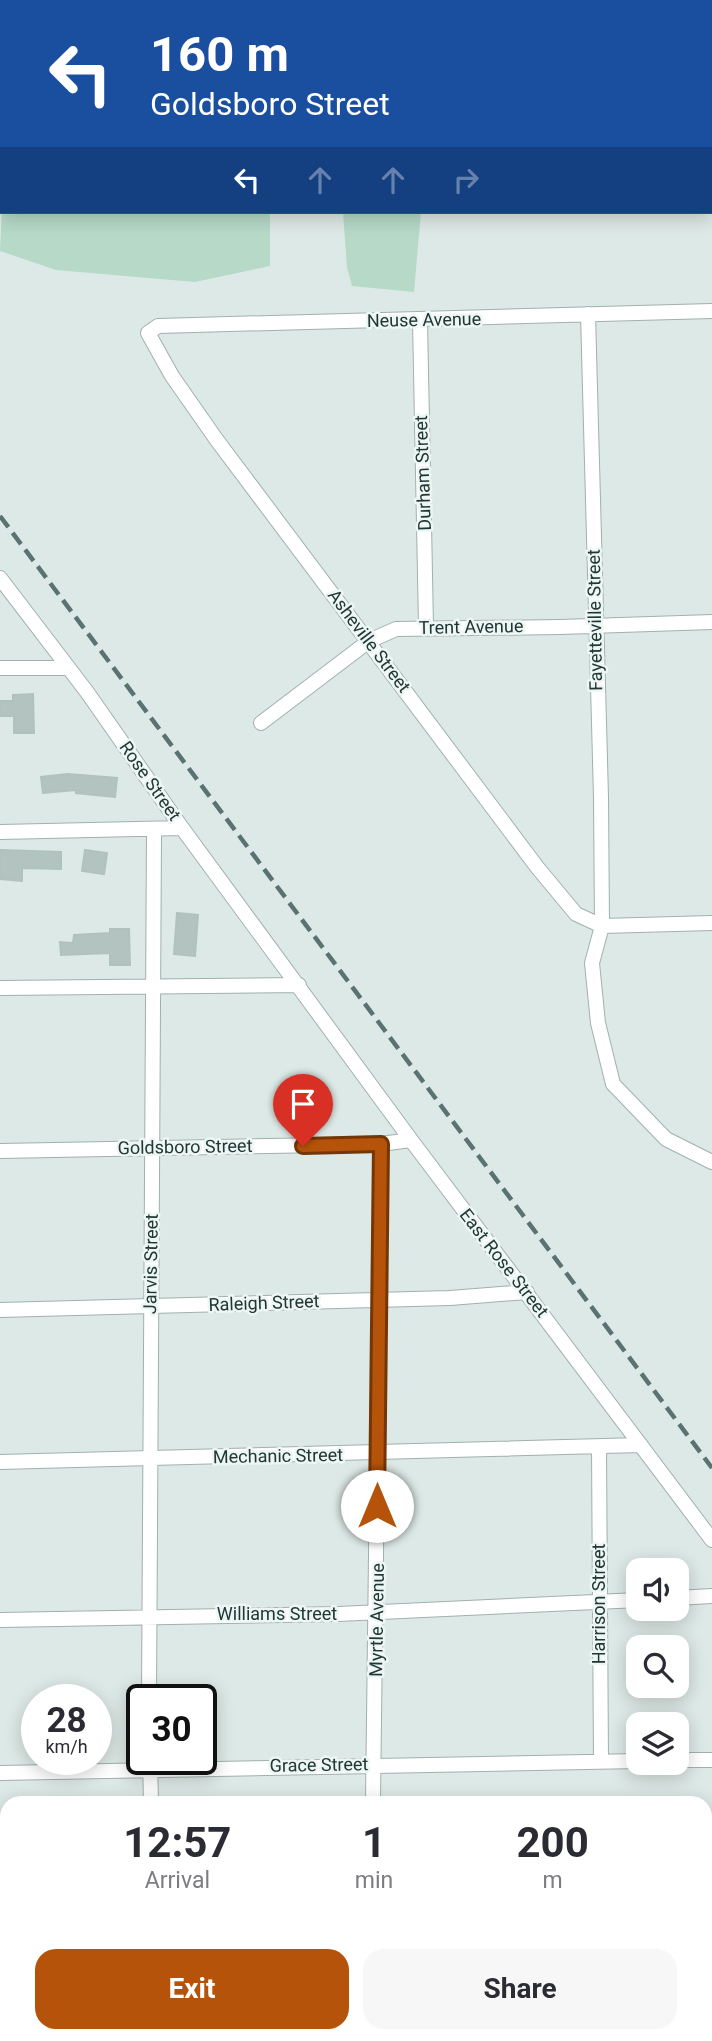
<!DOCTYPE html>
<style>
:root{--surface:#fff;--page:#f7f7f7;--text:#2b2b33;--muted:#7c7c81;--accent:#b45309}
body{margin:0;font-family:Roboto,sans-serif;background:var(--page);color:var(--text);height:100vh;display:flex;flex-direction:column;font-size:26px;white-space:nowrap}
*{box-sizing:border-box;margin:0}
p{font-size:23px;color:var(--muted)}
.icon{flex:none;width:38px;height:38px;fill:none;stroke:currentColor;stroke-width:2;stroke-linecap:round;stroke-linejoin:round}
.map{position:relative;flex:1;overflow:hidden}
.side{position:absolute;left:0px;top:1796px;width:712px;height:247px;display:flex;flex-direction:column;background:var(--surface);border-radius:21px 21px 0 0;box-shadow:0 4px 18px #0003}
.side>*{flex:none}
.banner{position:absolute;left:0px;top:0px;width:712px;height:214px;box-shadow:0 4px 18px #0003;background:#1a4fa0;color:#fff;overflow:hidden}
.controls{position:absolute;left:626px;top:1558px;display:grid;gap:14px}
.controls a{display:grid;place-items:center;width:63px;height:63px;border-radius:14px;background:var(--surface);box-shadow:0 4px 18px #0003;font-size:35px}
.speed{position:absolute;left:21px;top:1684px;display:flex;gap:14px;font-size:35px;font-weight:700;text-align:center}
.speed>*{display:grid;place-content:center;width:91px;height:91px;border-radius:50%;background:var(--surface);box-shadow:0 4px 18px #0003;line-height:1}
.speed small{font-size:18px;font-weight:400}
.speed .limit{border:4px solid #111;border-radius:10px;background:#fff;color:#111}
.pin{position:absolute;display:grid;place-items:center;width:60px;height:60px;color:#fff;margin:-72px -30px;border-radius:50% 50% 50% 0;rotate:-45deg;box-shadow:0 0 7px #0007}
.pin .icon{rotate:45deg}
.me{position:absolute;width:77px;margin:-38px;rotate:0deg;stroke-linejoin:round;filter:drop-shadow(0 0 5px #0008)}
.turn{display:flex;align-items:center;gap:24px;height:147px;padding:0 35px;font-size:32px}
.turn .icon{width:91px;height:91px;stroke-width:2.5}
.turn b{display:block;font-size:49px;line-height:60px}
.lanes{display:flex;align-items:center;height:66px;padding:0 35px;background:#0003;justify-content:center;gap:35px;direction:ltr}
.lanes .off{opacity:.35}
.eta{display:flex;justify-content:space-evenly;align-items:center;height:119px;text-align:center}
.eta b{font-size:42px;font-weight:700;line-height:49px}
.action{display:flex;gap:14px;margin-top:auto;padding:14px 35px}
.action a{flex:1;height:80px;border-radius:21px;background:var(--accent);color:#fff;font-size:28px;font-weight:700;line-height:80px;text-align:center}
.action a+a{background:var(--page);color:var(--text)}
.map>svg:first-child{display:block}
.green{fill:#b6d9c8}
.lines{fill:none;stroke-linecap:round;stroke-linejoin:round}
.stream{stroke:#86b1cd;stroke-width:4.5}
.building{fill:#b3c3c0;stroke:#b0c2be;stroke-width:2}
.minor-casing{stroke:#a1b0ae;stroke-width:16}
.minor{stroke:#fff;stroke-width:14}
.rail{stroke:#5a7372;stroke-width:4.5;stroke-dasharray:14 7;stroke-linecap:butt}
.route-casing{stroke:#753606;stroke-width:18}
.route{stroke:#b45309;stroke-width:12}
.labels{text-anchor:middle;stroke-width:5;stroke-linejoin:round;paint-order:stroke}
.street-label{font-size:18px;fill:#203736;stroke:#edf6f3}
</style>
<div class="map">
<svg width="712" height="2041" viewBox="0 0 712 2041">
<rect width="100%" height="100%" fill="#dde9e6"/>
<path class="green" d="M0,0H712V201L710,2H2V203Z
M2,206V212H270V266L195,282L56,270L0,251Z
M343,212H421L414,292L352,286L347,267Z"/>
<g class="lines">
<path class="stream" d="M3,0L17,2
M537,0L538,2
M186,2L189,0
M710,121H712"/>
</g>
<path class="building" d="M33,694L34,733H14V716H0V701H13V695Z
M68,774L117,778L115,797L76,793V790L43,793L41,777Z
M0,850L61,852V869L22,868V881L0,879Z
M85,850L107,853L104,874L82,871Z
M177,913L198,915L195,956L174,954Z
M110,929H129L130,965H110V953L61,955L60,942L73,943L74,935L110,933Z"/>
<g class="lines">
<defs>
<path id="minor" d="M712,311L158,326L148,333L172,376L216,439L537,867L576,914L602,926L712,923
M588,314L601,797L602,926L592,963L598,1023L613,1084L666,1139L712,1162
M420,320L426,626
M0,578L87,692L182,828L411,1140L712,1540
M0,668H66
M261,723L369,641L396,629L560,627L712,622
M0,832L182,828
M0,988L299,985
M0,1151L381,1144L411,1140
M0,1310L450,1298L527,1292
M599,1447L601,1761
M0,1462L641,1445
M677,1598L712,1596
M0,1620L338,1614L639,1600
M149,1699L154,834L152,829
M150,1759L151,1802
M677,1760H712
M0,1773L639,1761
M373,1802L381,1144
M705,1917H712
M59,2035V2041
M373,2035V2041
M688,2035V2041"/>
</defs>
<use href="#minor" class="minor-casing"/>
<use href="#minor" class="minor"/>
<path class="rail" d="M0,516L712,1468"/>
</g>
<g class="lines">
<defs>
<path id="route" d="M303,1146L381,1144L377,1506"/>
</defs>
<use href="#route" class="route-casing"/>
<use href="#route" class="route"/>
</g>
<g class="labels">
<g class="street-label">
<text transform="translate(424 320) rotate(-1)" y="6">Neuse Avenue</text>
<text transform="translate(423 473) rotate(-92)" y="6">Durham Street</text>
<text transform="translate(595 620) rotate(-91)" y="6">Fayetteville Street</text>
<text transform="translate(471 627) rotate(-1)" y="6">Trent Avenue</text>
<text transform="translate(369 641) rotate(53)" y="6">Asheville Street</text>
<text transform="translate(150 781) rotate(55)" y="6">Rose Street</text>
<text transform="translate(185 1147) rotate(-1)" y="6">Goldsboro Street</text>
<text transform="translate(504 1263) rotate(52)" y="6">East Rose Street</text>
<text transform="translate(151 1264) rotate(-89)" y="6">Jarvis Street</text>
<text transform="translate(264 1303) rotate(-2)" y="6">Raleigh Street</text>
<text transform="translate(278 1456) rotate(-1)" y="6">Mechanic Street</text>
<text transform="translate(599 1604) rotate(-90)" y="6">Harrison Street</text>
<text x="277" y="1620">Williams Street</text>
<text transform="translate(377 1620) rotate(-89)" y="6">Myrtle Avenue</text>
<text transform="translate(319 1765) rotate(-1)" y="6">Grace Street</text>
</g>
</g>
</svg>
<div class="controls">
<a><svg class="icon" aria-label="sound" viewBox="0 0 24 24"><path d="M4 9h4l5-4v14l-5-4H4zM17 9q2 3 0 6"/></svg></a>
<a><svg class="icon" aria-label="search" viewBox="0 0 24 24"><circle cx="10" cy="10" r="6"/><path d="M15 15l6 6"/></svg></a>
<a><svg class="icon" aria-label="layers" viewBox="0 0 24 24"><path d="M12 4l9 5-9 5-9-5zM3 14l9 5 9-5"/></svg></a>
</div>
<div class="speed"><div>28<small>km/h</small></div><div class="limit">30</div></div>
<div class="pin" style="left:303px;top:1146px;background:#d93025"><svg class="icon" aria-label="arrive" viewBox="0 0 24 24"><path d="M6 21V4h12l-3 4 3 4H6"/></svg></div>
<svg class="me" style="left:377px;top:1506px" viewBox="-20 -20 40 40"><circle r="19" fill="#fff"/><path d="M0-13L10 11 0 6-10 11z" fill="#b45309"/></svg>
<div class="banner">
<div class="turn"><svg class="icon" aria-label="left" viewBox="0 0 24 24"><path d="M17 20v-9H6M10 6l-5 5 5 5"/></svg><div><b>160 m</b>Goldsboro Street</div></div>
<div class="lanes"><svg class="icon" aria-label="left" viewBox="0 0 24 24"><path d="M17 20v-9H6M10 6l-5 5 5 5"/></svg><svg class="icon off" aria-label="ahead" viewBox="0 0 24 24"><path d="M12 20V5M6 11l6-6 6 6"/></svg><svg class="icon off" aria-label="ahead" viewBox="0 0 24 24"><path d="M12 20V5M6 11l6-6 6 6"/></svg><svg class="icon off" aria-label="right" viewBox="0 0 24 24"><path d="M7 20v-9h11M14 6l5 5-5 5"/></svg></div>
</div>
<section class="side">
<div class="eta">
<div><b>12:57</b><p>Arrival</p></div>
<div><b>1</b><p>min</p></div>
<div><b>200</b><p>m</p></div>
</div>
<div class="action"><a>Exit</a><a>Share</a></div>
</section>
</div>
